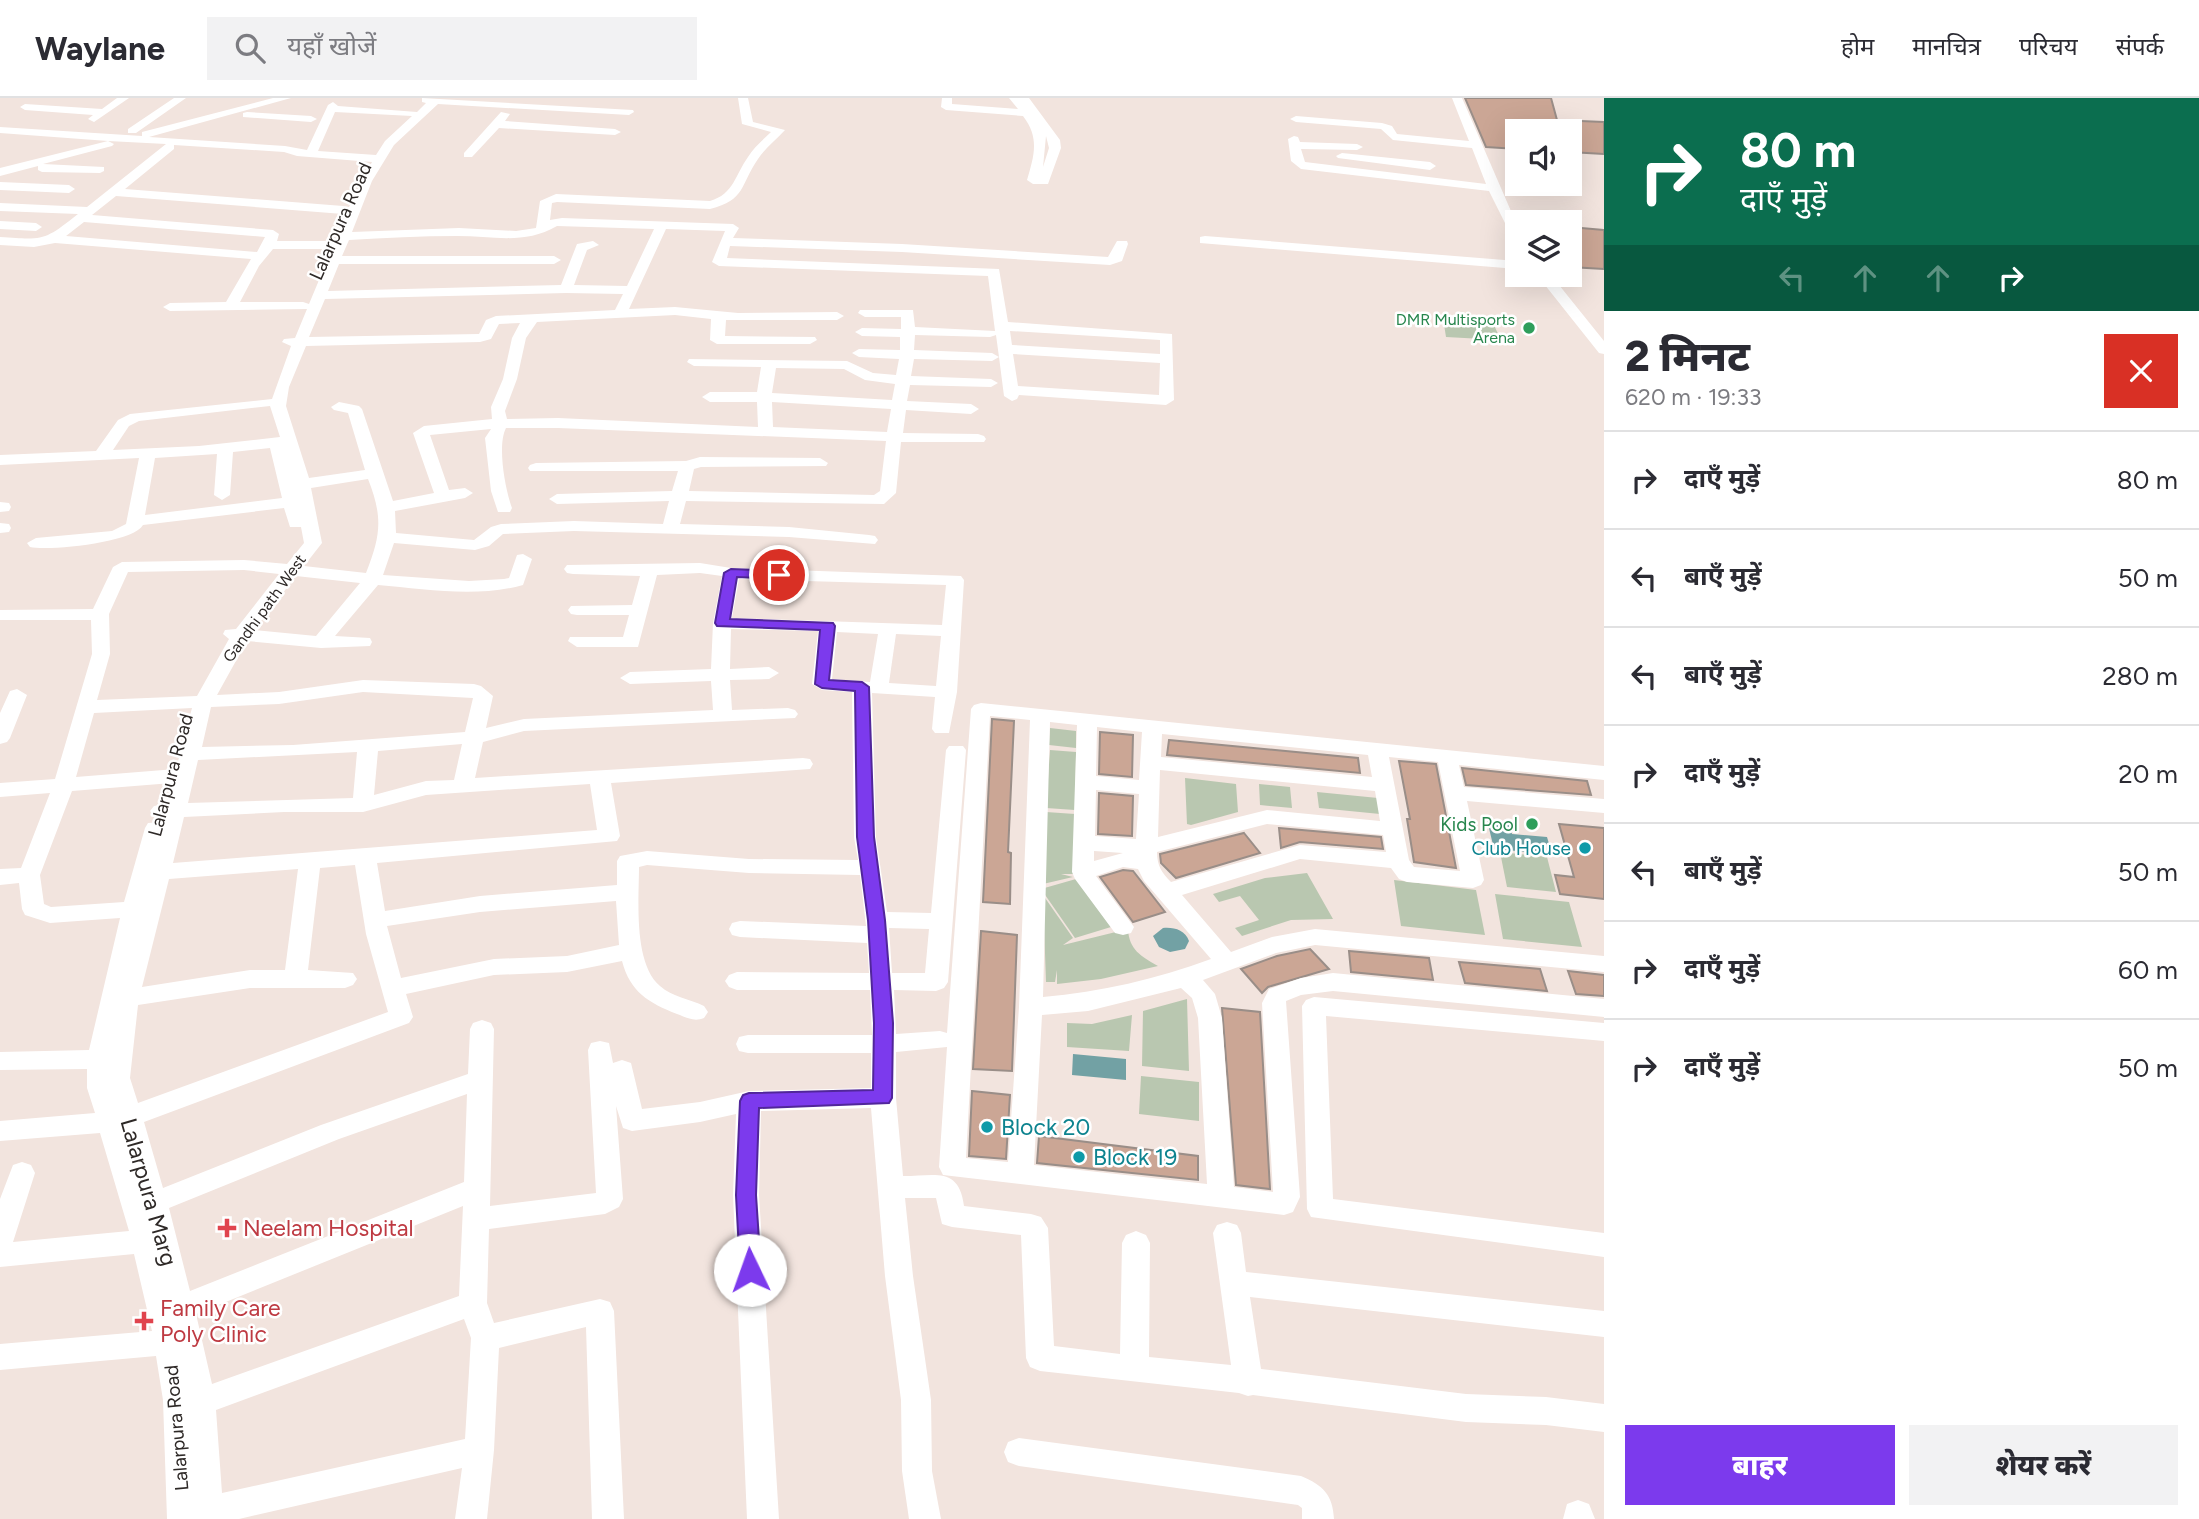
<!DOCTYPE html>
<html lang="hi">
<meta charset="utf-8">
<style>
:root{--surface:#fff;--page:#f2f2f3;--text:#2b2b33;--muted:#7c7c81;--line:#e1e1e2;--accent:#7c3aed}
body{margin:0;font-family:Figtree,"Noto Sans Devanagari",sans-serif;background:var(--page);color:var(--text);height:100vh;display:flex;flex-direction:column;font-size:26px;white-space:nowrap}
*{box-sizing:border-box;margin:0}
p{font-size:23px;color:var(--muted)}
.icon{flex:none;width:38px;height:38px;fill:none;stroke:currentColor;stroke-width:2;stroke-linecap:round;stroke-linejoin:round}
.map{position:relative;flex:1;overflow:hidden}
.panel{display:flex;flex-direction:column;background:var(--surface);width:595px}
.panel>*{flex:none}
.banner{background:#0b6e4f;color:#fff;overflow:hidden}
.controls{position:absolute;left:1505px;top:21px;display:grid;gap:14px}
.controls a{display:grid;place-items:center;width:77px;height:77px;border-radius:0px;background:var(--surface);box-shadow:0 7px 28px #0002;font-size:35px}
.pin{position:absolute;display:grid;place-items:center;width:60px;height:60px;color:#fff;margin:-30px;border:4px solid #fff;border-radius:50%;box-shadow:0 2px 7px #0007}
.me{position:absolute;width:77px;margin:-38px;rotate:357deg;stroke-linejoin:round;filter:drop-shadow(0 0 5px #0008)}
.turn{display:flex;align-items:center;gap:24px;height:147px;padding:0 21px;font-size:32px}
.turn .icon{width:91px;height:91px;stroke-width:2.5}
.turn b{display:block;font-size:49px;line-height:60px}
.lanes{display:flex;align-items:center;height:66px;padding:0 21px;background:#0003;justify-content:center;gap:35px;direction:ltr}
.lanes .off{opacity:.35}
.round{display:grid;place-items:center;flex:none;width:74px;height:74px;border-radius:0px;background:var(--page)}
.overview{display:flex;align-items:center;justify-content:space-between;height:119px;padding:0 21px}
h1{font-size:42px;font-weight:800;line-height:52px}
.primary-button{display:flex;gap:14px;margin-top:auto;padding:14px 21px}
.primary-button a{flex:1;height:80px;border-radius:0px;background:var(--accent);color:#fff;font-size:28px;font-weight:800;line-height:80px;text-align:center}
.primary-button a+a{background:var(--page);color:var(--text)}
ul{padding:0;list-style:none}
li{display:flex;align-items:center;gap:21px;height:98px;padding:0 21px;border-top:2px solid var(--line)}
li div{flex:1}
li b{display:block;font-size:26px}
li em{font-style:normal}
header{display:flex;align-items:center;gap:42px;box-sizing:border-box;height:98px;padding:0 35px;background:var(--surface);border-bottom:2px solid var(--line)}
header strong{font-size:33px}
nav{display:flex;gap:38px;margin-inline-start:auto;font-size:24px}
.search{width:490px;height:63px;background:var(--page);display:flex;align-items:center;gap:18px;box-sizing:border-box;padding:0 24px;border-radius:0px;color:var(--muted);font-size:26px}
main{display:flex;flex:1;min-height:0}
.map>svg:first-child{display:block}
.green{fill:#b9c7b0}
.water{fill:#72a1a4}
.building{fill:#cba695;stroke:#9a8e88;stroke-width:2}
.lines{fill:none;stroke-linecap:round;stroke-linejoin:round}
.minor{fill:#fff;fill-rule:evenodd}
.route{fill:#7c3aed;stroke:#51269a;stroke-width:2}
.leisure-dot{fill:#2e9e5b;stroke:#fff;stroke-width:2.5}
.culture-dot{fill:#0f9aa8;stroke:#fff;stroke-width:2.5}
.health-dot{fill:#e0444e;stroke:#fff;stroke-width:2.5}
.labels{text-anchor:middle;stroke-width:5;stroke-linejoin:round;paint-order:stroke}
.far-leisure-label{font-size:16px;fill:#27864d;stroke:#fff;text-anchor:end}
.far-street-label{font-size:16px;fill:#2e2927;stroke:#fff}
.street-label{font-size:19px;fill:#2e2927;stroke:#fff}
.leisure-label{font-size:19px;fill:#27864d;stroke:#fff;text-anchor:end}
.culture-label{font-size:19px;fill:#0d838f;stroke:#fff;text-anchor:end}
.near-culture-label{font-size:23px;fill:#0d838f;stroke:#fff;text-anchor:start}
.near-street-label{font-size:23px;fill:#2e2927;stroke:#fff}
.near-health-label{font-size:23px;fill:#be3a42;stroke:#fff;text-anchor:start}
</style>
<header>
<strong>Waylane</strong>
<div class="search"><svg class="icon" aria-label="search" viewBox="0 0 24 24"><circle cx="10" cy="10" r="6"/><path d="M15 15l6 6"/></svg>यहाँ खोजें</div>
<nav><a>होम</a><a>मानचित्र</a><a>परिचय</a><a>संपर्क</a></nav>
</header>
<main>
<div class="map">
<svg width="1604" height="1421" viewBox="0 0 1604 1421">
<rect width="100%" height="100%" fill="#f2e4de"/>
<path class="green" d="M1443,220L1492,223L1501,242L1446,239Z
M1050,630L1076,633V650L1049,647Z
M1050,652L1076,654L1075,712L1046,710Z
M1185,680L1236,686L1238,714L1191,727L1187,726Z
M1259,686L1290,689L1292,710L1260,707Z
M1317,694L1378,700L1380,716L1319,710Z
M1046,714L1075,716L1073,776H1061L1073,779L1043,786Z
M1500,754L1547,759L1556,794L1507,789Z
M1307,775L1333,821L1291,822L1242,838L1235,830L1259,822L1240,798L1219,804L1213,796L1265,780Z
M1076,781L1111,829L1075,840L1041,791Z
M1394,782L1476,792L1485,837L1401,828Z
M1495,796L1569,804L1582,849L1503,841Z
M1043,797L1073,840L1063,847L1128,831C1129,852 1141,858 1158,868L1101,881L1057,886V872L1055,884H1046Z
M1187,901L1189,973L1142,968L1143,913Z
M1132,917L1129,953L1067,949V925L1092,926Z
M1141,978L1199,984V1023L1139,1016Z"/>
<path class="water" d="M1487,722L1509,724L1512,736L1547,739L1552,756L1494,751Z
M1163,830C1174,829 1185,832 1189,843L1185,851L1170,854L1159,849L1153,838Z
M1073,956L1126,961V982L1072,977Z"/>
<path class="building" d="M1465,0H1551L1557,22L1604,24V56L1570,54V33H1517V51L1486,49Z
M1570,129L1604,132V171L1570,169Z
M992,621L1014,623L1008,754L1011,755L1010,806L983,804Z
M1100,634L1133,637L1132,679L1099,676Z
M1169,642L1358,660L1360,675L1167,657Z
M1399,663L1436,666L1456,770L1414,764L1407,721H1410Z
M1462,670L1587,683L1591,697L1466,687Z
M1099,695L1133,698L1132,738L1098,736Z
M1559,726L1604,730V801L1560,796L1555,777L1574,779Z
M1279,730L1381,739L1383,751L1300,744L1281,750Z
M1244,735L1260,755L1176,780L1161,765L1160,756Z
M1123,772L1133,773L1165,814L1133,824L1100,779Z
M981,833L1017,837L1012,973L973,971Z
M1310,851L1329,871L1268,889L1262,895L1241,871L1277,858Z
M1349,853L1429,860L1433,882L1351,874Z
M1459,864L1540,871L1547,893L1465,885Z
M1568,873L1604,877V898L1576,896Z
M1222,910L1260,914L1270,1091L1236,1087Z
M972,993L1010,997L1006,1061L969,1058Z
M1039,1038L1198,1058V1082L1037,1065Z"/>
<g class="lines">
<path class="minor" d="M117,0H129L94,24L88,21L93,17L25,12L20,9L25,6L102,11Z
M174,0H186L136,35H128V31Z
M273,0H291L149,39L285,48L307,52L328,7L333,4L338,8L417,14L426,5L422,4V0L633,12L634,14L629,17L438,6L394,47L372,83L352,134L459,130L516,133L536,130L540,103L556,96L710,103C734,96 735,77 748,59C754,49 763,42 771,34L742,26L738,0H748L753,24L785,32C776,42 765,50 758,61C740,87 746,102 710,111L557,104L552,105L550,122L562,120L733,126L739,130L733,140L902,146L1108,159L1117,143H1127L1128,146L1122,163L1110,167L902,154L730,148L727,160L999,171L1008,224L1172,236L1174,302L1166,307L1019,297L1017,301L1012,303L1004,298L999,259L992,263L914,261L911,278L991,281L998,285L991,289L910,287L907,303L971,306L979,311L971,316L906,312L903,335L978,336L984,338L986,341L984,344H901L896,395L884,406L686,403L680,426L789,429L869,437L875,438L878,442L875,446L789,439L574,433L503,436L489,448L475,452L394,445L383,477L469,483L504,481L509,480L517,457L523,456L532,461L523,487C476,500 425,491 378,487L335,538L370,540L372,544L370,548L321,550L247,543L217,597L279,594L363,582L474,586L481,588L493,598L486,630L524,621L713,612L711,583L630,586L620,580L630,574L711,571L713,525L722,478L700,475L657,477L638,549H577L568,543L570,539H623L629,517H577L571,516L568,512L571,508L632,507L640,478L573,476L567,475L564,471L567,467L700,465L731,470L961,478L964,482L957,594L949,635H935L932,631L935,599L872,595L876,739L887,814L931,815L946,652L949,648H963L966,652L948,884L944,890L936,893L894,892L896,936L940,933L947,935L971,611L974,607L981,605L1604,668V682L1459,667L1464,689L1604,701V715L1467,703L1484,782L1481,787L1473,790L1407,784L1399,781L1391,770L1300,761L1182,797L1231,854L1272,839L1315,831L1604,858V874L1315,847L1276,855L1203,882L1215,896L1222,920L1234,1089L1273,1094L1262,905L1269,891L1301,880L1333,875L1604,901V919L1333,893L1301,897L1286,903L1300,1099L1293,1114L1284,1117L943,1077L939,1069L947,949L896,954V1000L903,1078C935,1078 959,1068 964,1108L1031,1116L1041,1119L1048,1130L1054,1248L1120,1256L1122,1145L1126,1137L1136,1133L1146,1137L1150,1145L1149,1259L1231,1267L1213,1135L1217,1127L1227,1124L1237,1127L1241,1135L1246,1174L1604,1213V1239L1250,1199L1261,1271L1466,1296L1546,1299L1604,1306V1334L1546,1327L1466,1324L1253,1297L1248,1298L1239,1295L1040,1273L1030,1269L1026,1260L1021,1137L952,1129L942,1126L936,1100H905L913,1178L931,1302L932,1373L941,1421H909L902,1373L901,1302L885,1178L871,1010L761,1013L759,1097L779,1421H747L733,1097L736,1016L700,1024L632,1033L623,1030L616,1008L623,1101L619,1109L605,1116L489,1131L487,1205L494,1225L600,1201L610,1204L614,1213L624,1421H592L586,1229L499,1250L494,1352L487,1421H455L462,1370L239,1421H167L163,1302L156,1258L0,1272V1246L152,1233L134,1156L0,1169V1101L13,1067L22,1064L31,1067L35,1075L13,1144L129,1133L100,1035L0,1043V1023L95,1015L87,990V971L0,972V954L89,952L120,820L50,825L25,817L22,811L19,785L0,787V771L21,770L50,695L0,699V685L55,681L92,556L91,522H0V512L93,511L113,469L122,464L244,462L287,466L304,445L301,429H290L284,410L143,427C133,445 49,453 30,449L27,445L36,440L112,433L126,426L139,360L0,367V357L96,353L118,322L130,316L272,301L291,248L282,244L284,241L295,240L307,211L170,213L163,209L170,205L226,204L251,161L55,145L34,149L0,147V139C44,142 44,143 78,116L0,113V105L87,109L166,46L108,43L114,46L112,48L43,66L104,69V73L100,75L42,74L38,72V68L0,78V70L108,43L0,35V29L142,38V34ZM335,14L412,18L385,43L376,57L318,53ZM174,47L284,54L297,58L372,64L348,111L343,108L125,91L174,51ZM116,98L343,116L347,115L335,143H277L279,136L273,132L92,117ZM84,124L265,139L257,154L66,138ZM557,128L654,131L627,188L574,187L587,152L599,147L593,143L577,146L561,187L328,193L339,166H554L561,162L554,158H342L349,142C385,140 421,138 457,138C494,138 524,147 557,128ZM666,131L725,133L712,164L719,168L988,178L995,233L915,229L913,212H860L858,215L865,219H901V231L862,230L855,234L862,238L900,239V252L859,251L852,255L859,259L899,261L896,277L873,275L847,263L689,261L687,264L694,268L761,269L757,294H710L702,299L710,304H757L758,329L558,320L507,321L505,313L517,281L526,240L537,224L675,217L711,221L710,242L717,246H810L817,242L815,239L725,238L726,222H837L844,218L837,214L738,215L675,209L629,211ZM273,151H332L309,206L303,204H240L259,168ZM566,195L623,196L615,212L496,218L486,222L479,236L309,239L325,201ZM520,225L512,240L503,281L491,309L492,321L424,328L413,335L434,395L393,403L362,311L359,308L339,304L331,309L334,312L348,315L365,372L309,380L286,308L289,289L306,248L480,244L491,241L499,226ZM1010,233L1160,242V256L1012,247ZM915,237L990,239L996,237L999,259L992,255L914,252ZM1013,256L1160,265L1159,297L1018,288ZM776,270L844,271L865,282L895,286L892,302L772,295ZM772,304L891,311L887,334L773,329ZM270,308L280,339L199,348L113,352L129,328L139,323ZM506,330H558L886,343L880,393L874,397L689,393L694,371L701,369L826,368L828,365L820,360L700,359L686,363L536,365L530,367L528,370L530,373H678L672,393L557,396L549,401L557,406L669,403L663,426L574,423L501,426L491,429L474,442L396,435L395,413L465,400L473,395L465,390L449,392L430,337L491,331L485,340L491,393L498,414H510L512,410C505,391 497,347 506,330ZM270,350L282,400L145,417L155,360L217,356L214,397L222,402L230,397L233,354ZM368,381C383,419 381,437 366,475L304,468L322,445L311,390ZM244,472L279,476L236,531L225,532L223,536L229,541L197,598L97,602L110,556L109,516L128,474ZM296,478L360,485L316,538L254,532ZM739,481L946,487L942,527L732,520ZM731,531L818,533L812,586L822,592L852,594L854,739L858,762L749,761L647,753L620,758L617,763V787L480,798L385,813L377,765L617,743L620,738L611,685L810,671L813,666L810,661L803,660L475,680L483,644L524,633L795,620L798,616L795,612L788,610L732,612L730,582L769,581L779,575L769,569L730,571ZM837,534L878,536L870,584L832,581ZM896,536L941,538L936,588L889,585ZM363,594L473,600L465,634L293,647L202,649L211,609L279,606ZM192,610L176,671L76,679L94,615ZM990,618L1030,622L1019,909L1008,1064L966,1060ZM1050,624L1077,627L1072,774L1075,781L1115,835L1123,837L1131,835L1134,829L1096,778L1123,769L1138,771L1144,783L1211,861C1156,881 1101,894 1043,899ZM1097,629L1142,634L1139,682L1096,678ZM1162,636L1368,657L1372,679L1161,659ZM462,646L454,682L426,683L374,697L378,653ZM357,654L353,700L188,705L198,662ZM1389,659L1438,664L1460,773L1414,769L1409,762ZM1160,672L1375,693L1380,723L1267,712L1158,739ZM172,685L167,706L154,708L150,713L154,718L163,720L162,724L148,725L145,730L124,804L51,809L44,806L40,777L72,693ZM590,686L597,732L173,765L184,719L284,714H363L426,697ZM1096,692L1139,696L1136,741L1095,738ZM1267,726L1383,737L1386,754L1300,747L1171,784C1162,775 1157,768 1157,754ZM1094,753L1123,755L1094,763ZM355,767L366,836L388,914L138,1005L130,980L138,907L250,890H345L353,887L357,881L353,875L308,872L320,770ZM647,767L749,775L860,777L866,828L740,823L732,825L729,831L732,837L740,839L867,845L869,875L737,874L729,877L725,883L729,889L737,892H870L872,937H748L739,939L736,946L739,953L748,955H871V990L749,993L700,1004L642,1011L631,965L622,962L613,965L609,945L600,943L591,945L588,952L596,1095L490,1108L494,931L491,925L482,922L473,925L470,931L468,976L321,1027L163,1090L144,1024L409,925L413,919L406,896L494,877L567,874L622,863C630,894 649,905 677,916C688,920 694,924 704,920L708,914L704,908C690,901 672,899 660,888C633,865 639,801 639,769ZM298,771L285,872H250L142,889L169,781ZM616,803L619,847L567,858L494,861L401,880L387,828L480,814ZM889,830L929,831L925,875H892ZM1181,890L1192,900L1198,920L1207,1086L1034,1067L1042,917L1088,913ZM467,996L464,1084L190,1193L169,1110L339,1041ZM463,1108L459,1198L212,1286L196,1216ZM464,1221L471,1240L465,1341L222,1395L216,1312Z
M942,0H952V6L1018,11L1009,0H1029L1060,42L1061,50L1048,86H1033L1027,82C1034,58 1040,40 1023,18L946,12L941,9ZM1046,38L1049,50L1043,69Z
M1452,0H1462L1517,127V141L1511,137L1489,93L1301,71L1291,63L1288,41L1294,38L1298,39L1300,44L1357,46L1363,49L1357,52L1301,51L1305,64L1486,86L1472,50L1393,42L1381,31L1296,24L1290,21L1296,18L1382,25L1392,28L1397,36L1469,43Z
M247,14L311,18L317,21L311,24L243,19V15Z
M501,14L510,16L505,23L615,31L621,34L615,37L499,30L472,59H464V55Z
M1342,55L1430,64L1436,68L1430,72L1338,60L1336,58Z
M0,84L69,87L75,91L69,95L0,92Z
M0,123L36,125L42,129L36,133L0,131Z
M1205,138L1517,163V171L1200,145V139Z
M1537,177H1551L1604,243V256L1599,255Z
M0,404L9,405L11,409L9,413L0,414Z
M0,425L9,426L11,430L9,434L0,435Z
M17,591L27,597L10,640L7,644L0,646V615L10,593Z
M1314,899L1604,925V943L1326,918L1333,1101L1604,1135V1159L1311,1119L1307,1111L1302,908L1306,902Z
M1019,1340L1301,1378C1323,1387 1333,1397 1334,1421H1302V1410L1298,1407L1019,1368L1008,1364L1004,1354L1008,1344Z
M1578,1402L1589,1406L1595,1421H1563L1567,1406Z"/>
</g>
<path class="route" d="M731,471L779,473L786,477L779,481L737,479L730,521L833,525L835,528L829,582L862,584L869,589L874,739L885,822L893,925L892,1000L889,1005L759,1010L756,1097L761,1172L758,1178L750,1181L743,1178L740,1172L736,1097L740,1003L743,997L749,995L873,992L874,925L868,822L857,739L855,593L822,590L815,586L820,532L717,528L715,525L724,475Z"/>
<g class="leisure-dot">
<circle cx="1529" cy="230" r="7"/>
<circle cx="1532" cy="726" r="7"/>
</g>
<g class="culture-dot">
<circle cx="1585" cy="750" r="7"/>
<circle cx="987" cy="1029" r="7"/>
<circle cx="1079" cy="1059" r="7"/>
</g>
<g class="health-dot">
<path d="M223.5 1119.5h7v7h7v7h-7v7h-7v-7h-7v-7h7z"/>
<path d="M140.5 1212.5h7v7h7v7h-7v7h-7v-7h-7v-7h7z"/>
</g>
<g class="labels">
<g class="far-leisure-label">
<text x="1515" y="227">DMR Multisports<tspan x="1515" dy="18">Arena</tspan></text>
</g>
<g class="far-street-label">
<text transform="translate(264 510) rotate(-54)" y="6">Gandhi path West</text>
</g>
<g class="street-label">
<text transform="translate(340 123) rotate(-66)" y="7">Lalarpura Road</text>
<text transform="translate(170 677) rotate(-75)" y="7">Lalarpura Road</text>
<text transform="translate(176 1330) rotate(-95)" y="7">Lalarpura Road</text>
</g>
<g class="leisure-label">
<text x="1518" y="733">Kids Pool</text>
</g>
<g class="culture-label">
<text x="1571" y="757">Club House</text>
</g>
<g class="near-culture-label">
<text x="1001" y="1037">Block 20</text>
<text x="1093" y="1067">Block 19</text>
</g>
<g class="near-street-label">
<text transform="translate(149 1094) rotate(74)" y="8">Lalarpura Marg</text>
</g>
<g class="near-health-label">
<text x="243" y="1138">Neelam Hospital</text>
<text x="160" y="1218">Family Care<tspan x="160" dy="26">Poly Clinic</tspan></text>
</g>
</g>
</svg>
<div class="controls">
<a><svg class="icon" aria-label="sound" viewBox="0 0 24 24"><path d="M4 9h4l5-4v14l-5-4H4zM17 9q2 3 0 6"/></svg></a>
<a><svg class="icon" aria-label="layers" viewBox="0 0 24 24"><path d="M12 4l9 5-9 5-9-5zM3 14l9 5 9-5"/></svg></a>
</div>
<div class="pin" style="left:779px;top:477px;background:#d93025"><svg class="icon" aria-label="arrive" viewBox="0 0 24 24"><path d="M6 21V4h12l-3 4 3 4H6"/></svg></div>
<svg class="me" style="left:750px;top:1172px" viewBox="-20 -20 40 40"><circle r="19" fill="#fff"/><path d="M0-13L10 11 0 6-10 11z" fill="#7c3aed"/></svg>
</div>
<section class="panel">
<div class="banner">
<div class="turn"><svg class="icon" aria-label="right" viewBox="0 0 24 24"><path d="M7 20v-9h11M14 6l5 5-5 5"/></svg><div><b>80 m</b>दाएँ मुड़ें</div></div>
<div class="lanes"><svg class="icon off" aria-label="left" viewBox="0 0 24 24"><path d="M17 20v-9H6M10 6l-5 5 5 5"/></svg><svg class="icon off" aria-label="ahead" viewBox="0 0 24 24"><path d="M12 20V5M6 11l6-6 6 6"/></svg><svg class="icon off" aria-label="ahead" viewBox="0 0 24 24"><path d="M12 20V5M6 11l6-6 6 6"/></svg><svg class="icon" aria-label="right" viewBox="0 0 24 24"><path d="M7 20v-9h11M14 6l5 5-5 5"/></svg></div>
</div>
<div class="overview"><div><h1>2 मिनट</h1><p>620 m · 19:33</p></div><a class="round" style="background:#d93025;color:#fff"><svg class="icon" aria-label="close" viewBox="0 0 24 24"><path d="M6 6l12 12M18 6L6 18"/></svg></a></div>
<ul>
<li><svg class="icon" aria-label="right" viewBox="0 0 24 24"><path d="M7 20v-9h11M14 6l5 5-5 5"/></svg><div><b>दाएँ मुड़ें</b></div><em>80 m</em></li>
<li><svg class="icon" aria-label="left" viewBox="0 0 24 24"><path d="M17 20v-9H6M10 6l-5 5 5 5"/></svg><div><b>बाएँ मुड़ें</b></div><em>50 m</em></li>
<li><svg class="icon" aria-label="left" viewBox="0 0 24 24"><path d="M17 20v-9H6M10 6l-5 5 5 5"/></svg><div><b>बाएँ मुड़ें</b></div><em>280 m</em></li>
<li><svg class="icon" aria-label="right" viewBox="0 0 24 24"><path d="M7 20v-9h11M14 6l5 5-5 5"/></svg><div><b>दाएँ मुड़ें</b></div><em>20 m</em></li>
<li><svg class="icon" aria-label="left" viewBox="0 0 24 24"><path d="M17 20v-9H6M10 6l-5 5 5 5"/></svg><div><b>बाएँ मुड़ें</b></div><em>50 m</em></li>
<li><svg class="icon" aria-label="right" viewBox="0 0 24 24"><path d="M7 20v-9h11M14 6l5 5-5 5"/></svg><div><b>दाएँ मुड़ें</b></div><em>60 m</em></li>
<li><svg class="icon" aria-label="right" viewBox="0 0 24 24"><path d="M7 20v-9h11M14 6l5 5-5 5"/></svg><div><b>दाएँ मुड़ें</b></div><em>50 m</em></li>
</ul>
<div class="primary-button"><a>बाहर</a><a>शेयर करें</a></div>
</section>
</main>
